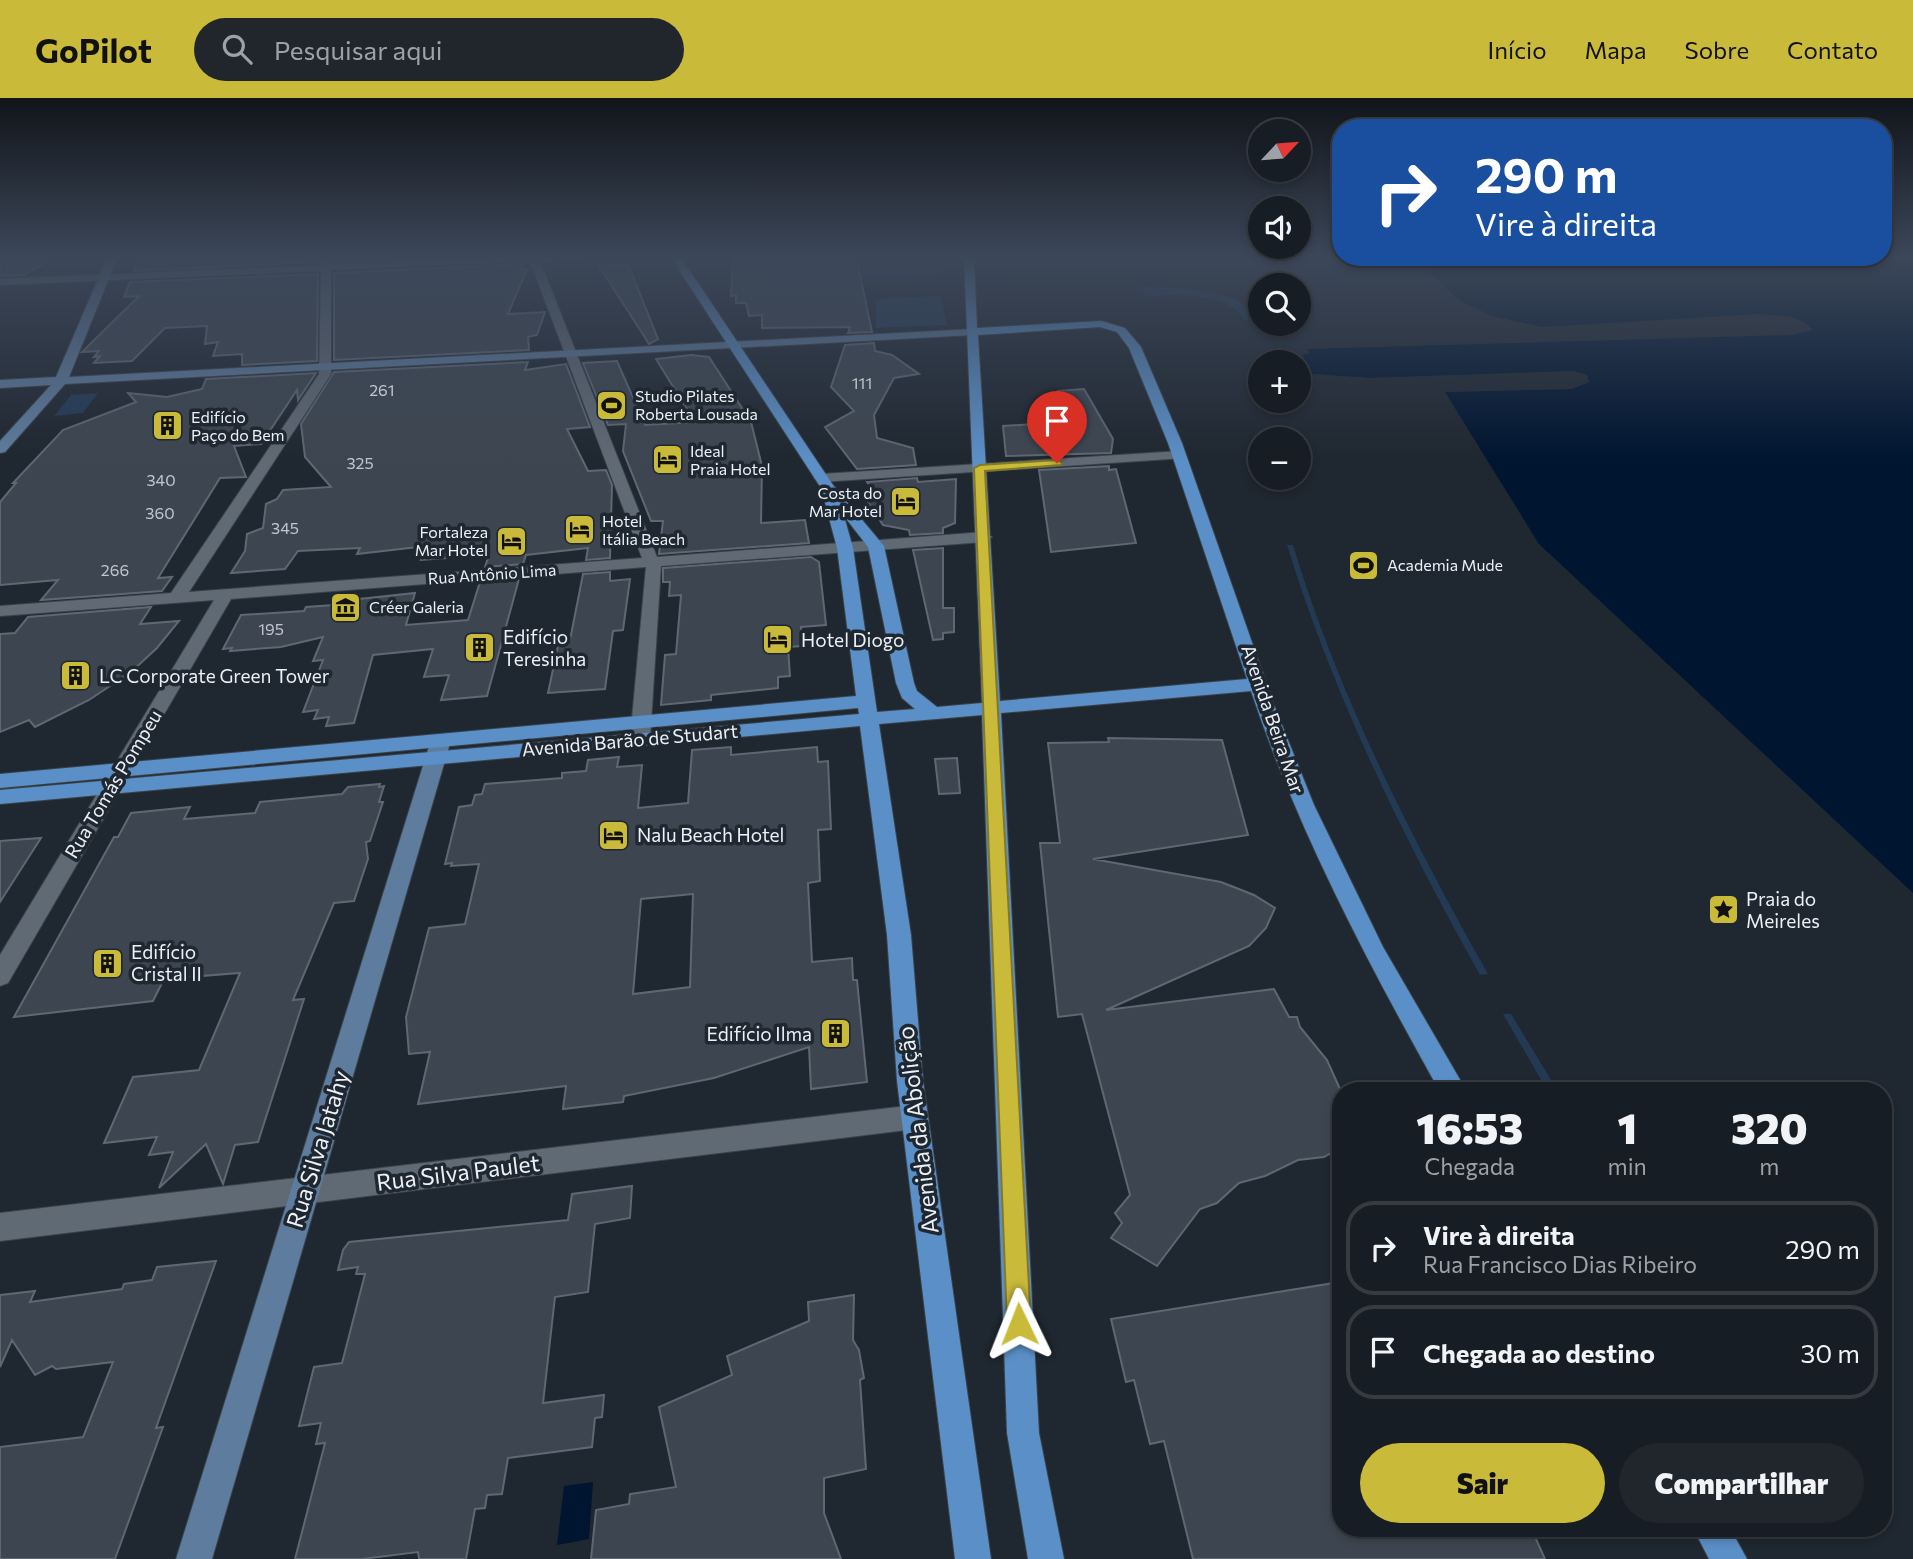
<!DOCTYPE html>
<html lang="pt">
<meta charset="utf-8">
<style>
:root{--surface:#171d24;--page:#20262c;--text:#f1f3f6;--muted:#9ea2a6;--line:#363b41;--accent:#caba3a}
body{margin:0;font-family:Commissioner,sans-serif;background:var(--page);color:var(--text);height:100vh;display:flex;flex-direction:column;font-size:26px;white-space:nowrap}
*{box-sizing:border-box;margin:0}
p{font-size:23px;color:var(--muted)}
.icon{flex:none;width:38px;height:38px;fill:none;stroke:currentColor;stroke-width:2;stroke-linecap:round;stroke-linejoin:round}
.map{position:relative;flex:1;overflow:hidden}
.side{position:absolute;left:1332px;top:984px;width:560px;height:455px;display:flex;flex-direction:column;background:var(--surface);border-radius:28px;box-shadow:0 4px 10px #0003,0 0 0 2px var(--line)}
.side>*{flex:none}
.top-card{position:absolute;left:1332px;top:21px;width:560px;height:147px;border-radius:28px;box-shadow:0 4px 10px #0003,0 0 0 2px var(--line);background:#1a4fa0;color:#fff;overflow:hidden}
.needle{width:46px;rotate:64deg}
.tools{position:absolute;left:1248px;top:21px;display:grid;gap:14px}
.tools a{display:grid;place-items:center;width:63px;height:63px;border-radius:50%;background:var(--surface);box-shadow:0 4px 10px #0003,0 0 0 2px var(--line);font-size:35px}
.pin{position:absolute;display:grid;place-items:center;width:60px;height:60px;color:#fff;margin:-72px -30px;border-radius:50% 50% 50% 0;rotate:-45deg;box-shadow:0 0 7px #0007}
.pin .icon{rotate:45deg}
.me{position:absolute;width:77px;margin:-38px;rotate:358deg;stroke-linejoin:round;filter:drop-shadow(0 0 5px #0008)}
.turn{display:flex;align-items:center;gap:24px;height:147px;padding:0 28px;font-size:32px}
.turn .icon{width:91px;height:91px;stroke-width:2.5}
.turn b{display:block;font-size:49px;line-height:60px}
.eta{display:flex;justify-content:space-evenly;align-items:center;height:119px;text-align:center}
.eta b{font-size:42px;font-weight:800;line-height:49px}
.action{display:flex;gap:14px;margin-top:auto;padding:14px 28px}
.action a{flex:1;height:80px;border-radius:42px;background:var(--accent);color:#111;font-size:28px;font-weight:800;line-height:80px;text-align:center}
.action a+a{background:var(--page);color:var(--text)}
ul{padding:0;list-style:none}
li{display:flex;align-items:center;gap:21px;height:94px;margin:0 14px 10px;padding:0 14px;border:4px solid var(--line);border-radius:28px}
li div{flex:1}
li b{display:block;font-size:26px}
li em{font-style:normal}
header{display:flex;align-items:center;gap:42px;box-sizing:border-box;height:98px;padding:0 35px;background:var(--accent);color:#111}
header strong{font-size:33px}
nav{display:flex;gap:38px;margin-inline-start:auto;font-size:24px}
.search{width:490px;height:63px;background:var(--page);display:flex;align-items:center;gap:18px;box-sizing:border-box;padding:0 24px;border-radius:38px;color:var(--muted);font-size:26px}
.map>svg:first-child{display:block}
.green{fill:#233a55}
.water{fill:#001530}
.pier{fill:#1f2730}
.building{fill:#3d4650;stroke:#5e6772;stroke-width:2;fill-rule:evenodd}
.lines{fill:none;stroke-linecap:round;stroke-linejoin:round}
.street-casing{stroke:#3a4249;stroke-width:2}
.secondary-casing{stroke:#3a4249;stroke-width:2}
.primary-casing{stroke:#3a4249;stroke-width:2}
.street{fill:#606a75;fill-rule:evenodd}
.secondary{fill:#5e7c9e;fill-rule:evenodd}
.primary{fill:#5b8fc7;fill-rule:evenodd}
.route{fill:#caba3a;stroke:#837926;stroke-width:2}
.labels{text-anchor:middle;stroke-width:7;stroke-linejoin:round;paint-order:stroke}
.number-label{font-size:16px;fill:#c0c6ce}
.far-poi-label{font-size:16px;fill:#ecf1f8;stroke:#1f2730;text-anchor:start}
.far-street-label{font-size:16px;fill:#ecf1f8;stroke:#1f2730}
.poi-label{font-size:19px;fill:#ecf1f8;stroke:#1f2730;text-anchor:start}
.street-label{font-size:19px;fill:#ecf1f8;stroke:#1f2730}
.near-street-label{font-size:23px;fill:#ecf1f8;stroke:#1f2730}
</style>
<header>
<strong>GoPilot</strong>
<div class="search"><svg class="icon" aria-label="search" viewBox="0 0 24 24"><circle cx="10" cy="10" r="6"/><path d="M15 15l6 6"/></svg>Pesquisar aqui</div>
<nav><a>Início</a><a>Mapa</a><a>Sobre</a><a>Contato</a></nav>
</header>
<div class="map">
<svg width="1913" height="1461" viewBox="0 0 1913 1461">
<rect width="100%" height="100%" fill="#1f2730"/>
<path class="green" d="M857,158H936L942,175L862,179Z
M1141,188C1175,191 1233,188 1256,218L1244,223C1234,194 1170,195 1146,199Z
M941,198L947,227L876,230V201Z
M98,295L83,315L54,318L71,297Z
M1287,447H1293C1339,599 1411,739 1488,876L1480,877C1403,739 1334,599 1287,447Z
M1503,916H1511L1557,992H1547Z"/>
<path class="water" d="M1883,158H1913V795L1539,446L1445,294L1571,291L1589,284L1587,277L1574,273L1368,280L1312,276L1302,257L1310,255L1307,251L1791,237L1812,232C1803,216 1775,218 1759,216L1542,229L1492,218L1460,203L1414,159Z
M593,1384L589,1441L557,1447L564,1388Z"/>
<path class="pier" d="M1574,273L1587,277L1589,284L1571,291L1445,294L1442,293L1445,290L1570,288L1585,282L1574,276L1368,283L1316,280L1312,276L1368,280Z"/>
<path class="building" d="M0,158H58L24,177L0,178Z
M150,158H318V164L134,173L138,161H149Z
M334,158H407V161L334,163Z
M742,158H856L872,234L848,235L850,229L762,230V217L749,218L746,205H736V197L731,198L733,163H742Z
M523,166L521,172L527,171L508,216L545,214L537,237L528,239L529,252L334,262V175Z
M628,166L658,241L649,246L599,168Z
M318,176L317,263L242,267V256L213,258L218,244L205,246L207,228L165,230L132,263L94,265L100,258L94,259L99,253L82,254L139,198L124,199L130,184Z
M874,245L875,253L892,257L919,276L894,280L874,317L877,340L913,350L916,367L857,371L825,329L854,313L831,289L845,247Z
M691,257L709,259L751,324L762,368L761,425L805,422L809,445L659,456L663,423H651L623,353L626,326L608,327L583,265L617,263L645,327L695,324L656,261Z
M528,264L525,272L566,266L590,329L567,331L588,373L606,372L612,387L610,460L586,462L588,450L526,457L523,466L485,469L489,457L421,462L427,448L357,456L360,450L298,453L285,471L231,475L245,453L247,436L263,430L266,406L277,401L283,392L331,389L305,359L301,326L334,274Z
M316,275L298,302L297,292L261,346L234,348L246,379L220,380L158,480L172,479L162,493L41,502L58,482L0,487V404L16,385H13L63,332L136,304L128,295L167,299L202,291L206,281Z
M1084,291L1113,341L1111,355L1006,358L1003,328L1050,325L1041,305L1063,304L1058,293Z
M1109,368V372L1116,371L1136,445L1051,454L1039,372Z
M917,380L918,384L956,381L955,425L943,430V435L910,437L909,432L883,427L865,400L873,398L870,395L875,394L867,384Z
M943,450V510H954V534L943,535V541L933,542L913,452Z
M811,459L819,464L826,527L801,529L802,548L788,549L790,578L778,579V590L711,597V602L661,607L665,557L676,556L681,497L669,498L670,484H663V470Z
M610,474V483L630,481L623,532L613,533L605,591L548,595L559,543L570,542L583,476Z
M519,481L487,598L441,602L449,577L424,579L433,551L373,557L354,625L326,628L329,619L314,621L318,612L303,614L323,562L313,563L323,539L281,549L230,553L232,550L223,551L241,517L304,513L306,509L348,506L350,502L415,495L406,527L468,522L480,484Z
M151,509L140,526L179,523L157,550L131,574L89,602L35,629L29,622L0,634V536L15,535L28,519Z
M1108,640L1222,642L1248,737L1093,761L1221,784L1254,797L1275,810L1266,830L1249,848L1106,912L1274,891L1289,919H1297L1300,929L1327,962L1340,991V1050L1324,1059L1298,1062L1265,1078L1239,1085L1217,1105L1200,1111L1157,1168L1111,1140L1122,1125L1115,1115L1130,1097L1082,916L1058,919L1040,745H1060L1048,645L1109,644Z
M731,649V657L817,649L818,664L828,663L831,731L818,732L820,783L808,785L812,864L852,860L853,882H857L867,984L811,991L809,949L714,980L624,998L623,1004L563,1011L566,988L418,1006L430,954L409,956L406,919L429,830L465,826L479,766L451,768L452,765L445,766L459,709L472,707L475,697L482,696L485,686L562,680V675L586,673L588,662L619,659L617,669L642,667L638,710L688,705L692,652ZM693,796L690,889L633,896L641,801Z
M957,660L960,695L939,696L935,661Z
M380,686L379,689L384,688L379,704H383L370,743L366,744L368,761L354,803L334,805L293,902L304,901L258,1044L235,1047L223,1086L206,1046L159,1090L173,1054L149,1057L157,1039L104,1045L133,979L199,972L240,875L164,881L153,903L14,919L114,739H118L131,715L190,709L184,721L255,715L260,704L342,696L348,689Z
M41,740L0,804V743Z
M632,1088L630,1120L595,1126L588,1194L555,1199L543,1305L604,1297L602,1319L595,1320L592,1349L508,1360L502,1396L487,1397L485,1410L475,1411L466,1461H419L418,1454L362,1461H295L325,1345L316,1346L321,1325L299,1328L314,1269L342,1265L365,1176H356L358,1169L338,1172L343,1152L349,1144L568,1122L572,1096Z
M216,1163L156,1330L163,1329L115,1461H0V1349L83,1339L113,1264L56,1271L52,1268L35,1277L12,1242L0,1269V1197L35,1193L30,1204L122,1191L124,1186L152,1182L157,1169Z
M1340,1184V1430H1531L1545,1461H1193L1164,1343L1150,1346L1134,1282L1126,1284L1111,1221Z
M854,1197L853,1242L859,1252L864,1280L860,1282L866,1371L824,1380V1415L841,1461H591L596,1412L629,1406L630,1396L676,1389L659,1309L732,1277L727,1258L809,1223L808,1204Z"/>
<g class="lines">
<defs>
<path id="street" d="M321,158H331V166L591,158L586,161L540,163L657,459L984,434L992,439L984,444L661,468L650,642L640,648L630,642L646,469L231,501L8,885L0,888V857L214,502L0,518V508L171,495L319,276L321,173L0,187V181L321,167ZM530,163L642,460L189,494L331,276V172Z
M1180,353L1185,354V360L821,384L814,380L821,376Z
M915,1007L924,1010L928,1019L924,1028L915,1031L0,1143V1115Z"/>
<path id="secondary" d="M108,158H118L69,279L973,231L979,234L973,237L65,286L5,354L0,355V343L51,287L0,290V282L56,279Z
M441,636L451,642L212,1461H176L431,642Z"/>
<path id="primary" d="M670,158H680L833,387L884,448L914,585L917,593L937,609L982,605L964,158H974L977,230L1101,223L1125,230L1141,249L1182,345L1274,607L1314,707L1383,849L1466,992H1439C1367,863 1298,733 1251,593L1001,615L1039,1335L1064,1461H1028L1007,1335L982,617L879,626L911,837L923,983L991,1461H955L897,983L887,837L860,628L0,706V692L859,616L858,610L0,690V676L856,598L837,450L821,390ZM1100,229L1117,234L1129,250L1168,345L1247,581L1000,603L978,237ZM844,418L868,449L896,585L902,600L915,611L877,614L853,450Z
M1693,1430H1730L1747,1461H1709Z"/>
</defs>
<use href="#street" class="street-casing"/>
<use href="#secondary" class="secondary-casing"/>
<use href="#primary" class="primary-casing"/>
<use href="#street" class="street"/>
<use href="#secondary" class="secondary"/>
<use href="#primary" class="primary"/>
</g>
<linearGradient id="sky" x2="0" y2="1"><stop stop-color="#11151a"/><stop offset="0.44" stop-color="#3c4759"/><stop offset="1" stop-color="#3c4759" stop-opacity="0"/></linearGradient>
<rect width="1913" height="362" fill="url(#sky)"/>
<path class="route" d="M1057,362L1062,365L1061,367L985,373L1031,1226L1027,1234L1019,1237L1011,1234L1007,1226L974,370L980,367Z"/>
<defs>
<symbol id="stadium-square" viewBox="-11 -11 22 22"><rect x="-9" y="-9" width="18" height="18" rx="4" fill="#caba3a" stroke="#1f2730"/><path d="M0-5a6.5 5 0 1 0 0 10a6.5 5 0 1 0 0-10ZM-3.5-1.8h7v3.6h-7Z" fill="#111"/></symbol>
<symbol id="building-square" viewBox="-11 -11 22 22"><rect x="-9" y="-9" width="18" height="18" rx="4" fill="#caba3a" stroke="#1f2730"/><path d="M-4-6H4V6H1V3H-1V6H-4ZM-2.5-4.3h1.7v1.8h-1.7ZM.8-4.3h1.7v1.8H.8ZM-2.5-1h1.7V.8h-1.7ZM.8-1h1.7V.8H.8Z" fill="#111"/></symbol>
<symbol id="hotel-square" viewBox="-11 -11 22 22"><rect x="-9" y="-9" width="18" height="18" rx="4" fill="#caba3a" stroke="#1f2730"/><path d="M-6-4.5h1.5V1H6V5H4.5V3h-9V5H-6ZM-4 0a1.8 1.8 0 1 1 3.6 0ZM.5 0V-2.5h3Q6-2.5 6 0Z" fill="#111"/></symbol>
<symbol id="museum-square" viewBox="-11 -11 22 22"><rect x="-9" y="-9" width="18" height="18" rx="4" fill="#caba3a" stroke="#1f2730"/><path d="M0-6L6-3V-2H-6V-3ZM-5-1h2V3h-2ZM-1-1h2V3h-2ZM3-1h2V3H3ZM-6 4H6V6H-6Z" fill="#111"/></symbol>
<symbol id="sight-square" viewBox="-11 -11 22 22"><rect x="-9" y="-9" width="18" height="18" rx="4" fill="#caba3a" stroke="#1f2730"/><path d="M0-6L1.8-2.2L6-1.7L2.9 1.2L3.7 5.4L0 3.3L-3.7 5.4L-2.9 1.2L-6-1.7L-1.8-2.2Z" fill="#111"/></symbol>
</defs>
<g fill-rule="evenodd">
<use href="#stadium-square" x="594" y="290" width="35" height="35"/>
<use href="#building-square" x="150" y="310" width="35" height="35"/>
<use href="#hotel-square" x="650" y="344" width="35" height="35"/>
<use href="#hotel-square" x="888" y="386" width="35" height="35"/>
<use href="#hotel-square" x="562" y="414" width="35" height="35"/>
<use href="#hotel-square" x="494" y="426" width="35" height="35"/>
<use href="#stadium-square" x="1346" y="450" width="35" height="35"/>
<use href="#museum-square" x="328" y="492" width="35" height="35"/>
<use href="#hotel-square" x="760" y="524" width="35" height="35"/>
<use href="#building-square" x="462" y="532" width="35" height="35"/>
<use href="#building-square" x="58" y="560" width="35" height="35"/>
<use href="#hotel-square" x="596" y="720" width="35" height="35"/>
<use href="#sight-square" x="1706" y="794" width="35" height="35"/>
<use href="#building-square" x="90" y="848" width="35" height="35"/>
<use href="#building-square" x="818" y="918" width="35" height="35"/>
</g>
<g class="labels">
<g class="number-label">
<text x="862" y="291">111</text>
<text x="382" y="298">261</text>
<text x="360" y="371">325</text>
<text x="161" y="388">340</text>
<text x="160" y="421">360</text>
<text x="285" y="436">345</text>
<text x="115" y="478">266</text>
<text x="271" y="537">195</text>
</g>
<g class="far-poi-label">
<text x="635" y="304">Studio Pilates<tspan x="635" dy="18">Roberta Lousada</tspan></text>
<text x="191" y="325">Edifício<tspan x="191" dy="18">Paço do Bem</tspan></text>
<text x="690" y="359">Ideal<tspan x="690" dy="18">Praia Hotel</tspan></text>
<text x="882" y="401" text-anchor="end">Costa do<tspan x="882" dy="18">Mar Hotel</tspan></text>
<text x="602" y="429">Hotel<tspan x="602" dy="18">Itália Beach</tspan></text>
<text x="488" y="440" text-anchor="end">Fortaleza<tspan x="488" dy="18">Mar Hotel</tspan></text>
<text x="1387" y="473">Academia Mude</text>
<text x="369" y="515">Créer Galeria</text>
</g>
<g class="far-street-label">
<text transform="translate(492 476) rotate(-4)" y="6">Rua Antônio Lima</text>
</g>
<g class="poi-label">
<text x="503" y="546">Edifício<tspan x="503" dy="22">Teresinha</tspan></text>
<text x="801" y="549">Hotel Diogo</text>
<text x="99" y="585">LC Corporate Green Tower</text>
<text x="637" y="744">Nalu Beach Hotel</text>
<text x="1746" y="808">Praia do<tspan x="1746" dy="22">Meireles</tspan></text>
<text x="131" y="861">Edifício<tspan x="131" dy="22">Cristal II</tspan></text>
<text x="812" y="943" text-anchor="end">Edifício Ilma</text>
</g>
<g class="street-label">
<text transform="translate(1273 621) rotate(71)" y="7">Avenida Beira Mar</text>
<text transform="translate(630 642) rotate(-5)" y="7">Avenida Barão de Studart</text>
<text transform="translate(113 686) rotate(-59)" y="7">Rua Tomás Pompeu</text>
</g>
<g class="near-street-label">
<text transform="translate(918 1032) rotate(-97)" y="8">Avenida da Abolição</text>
<text transform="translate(318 1051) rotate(-73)" y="8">Rua Silva Jatahy</text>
<text transform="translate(458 1075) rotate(-7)" y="8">Rua Silva Paulet</text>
</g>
</g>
</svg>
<div class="tools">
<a><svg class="needle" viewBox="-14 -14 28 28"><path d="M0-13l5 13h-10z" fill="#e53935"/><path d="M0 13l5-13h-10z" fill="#9ea2a6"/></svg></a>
<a><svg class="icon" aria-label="sound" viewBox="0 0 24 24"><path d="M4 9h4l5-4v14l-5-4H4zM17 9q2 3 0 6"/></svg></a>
<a><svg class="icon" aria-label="search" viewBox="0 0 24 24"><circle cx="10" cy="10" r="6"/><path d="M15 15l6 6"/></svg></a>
<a>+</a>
<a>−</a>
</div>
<div class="pin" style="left:1057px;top:365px;background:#d93025"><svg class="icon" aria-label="arrive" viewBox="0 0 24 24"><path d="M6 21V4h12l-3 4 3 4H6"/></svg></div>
<svg class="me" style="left:1019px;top:1226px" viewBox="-20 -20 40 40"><path d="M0-17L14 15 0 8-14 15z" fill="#caba3a" stroke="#fff" stroke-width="4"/></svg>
<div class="top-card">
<div class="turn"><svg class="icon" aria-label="right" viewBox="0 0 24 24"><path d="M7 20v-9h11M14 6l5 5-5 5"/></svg><div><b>290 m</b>Vire à direita</div></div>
</div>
<section class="side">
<div class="eta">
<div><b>16:53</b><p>Chegada</p></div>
<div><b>1</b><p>min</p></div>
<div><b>320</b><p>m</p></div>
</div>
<ul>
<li><svg class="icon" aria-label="right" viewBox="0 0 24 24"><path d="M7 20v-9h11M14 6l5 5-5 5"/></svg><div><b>Vire à direita</b><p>Rua Francisco Dias Ribeiro</p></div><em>290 m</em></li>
<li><svg class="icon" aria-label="arrive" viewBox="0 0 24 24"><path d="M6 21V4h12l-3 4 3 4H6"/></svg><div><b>Chegada ao destino</b></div><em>30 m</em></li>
</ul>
<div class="action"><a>Sair</a><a>Compartilhar</a></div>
</section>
</div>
